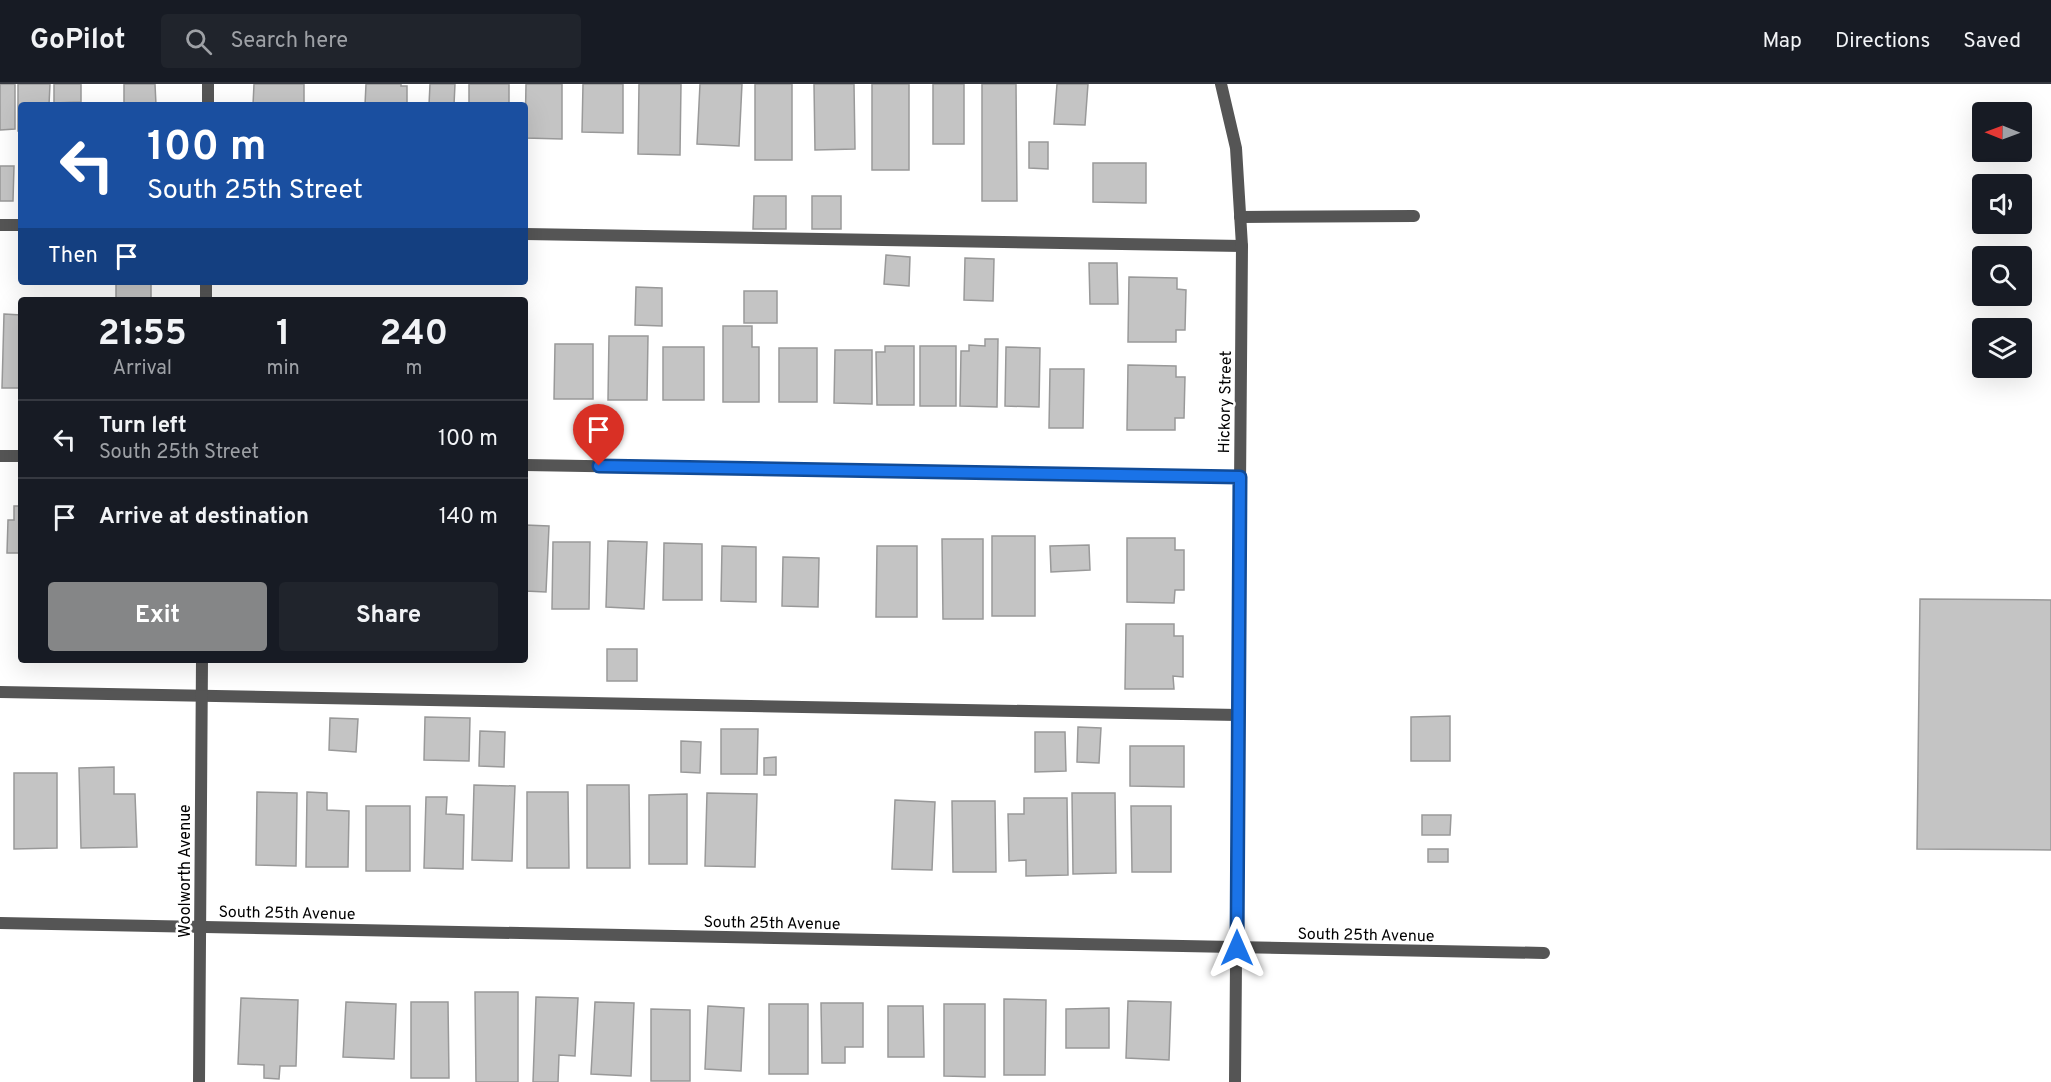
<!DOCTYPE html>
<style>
:root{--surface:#171b24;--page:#20242c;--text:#f1f3f6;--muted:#9ea1a6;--line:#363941;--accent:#858687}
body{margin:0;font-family:Overpass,sans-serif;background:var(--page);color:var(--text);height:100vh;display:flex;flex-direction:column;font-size:22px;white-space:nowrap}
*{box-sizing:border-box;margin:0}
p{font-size:20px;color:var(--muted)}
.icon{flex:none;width:33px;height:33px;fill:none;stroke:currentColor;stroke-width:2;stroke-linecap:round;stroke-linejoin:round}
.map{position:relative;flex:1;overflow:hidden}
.details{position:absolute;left:18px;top:213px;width:510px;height:366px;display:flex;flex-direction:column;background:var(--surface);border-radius:6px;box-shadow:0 6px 24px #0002}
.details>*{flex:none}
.hud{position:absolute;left:18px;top:18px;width:510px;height:183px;border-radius:6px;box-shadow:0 6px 24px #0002;background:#1a4fa0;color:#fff;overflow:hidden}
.needle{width:39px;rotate:271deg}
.buttons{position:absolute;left:1972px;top:18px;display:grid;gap:12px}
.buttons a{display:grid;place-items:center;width:60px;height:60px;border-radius:6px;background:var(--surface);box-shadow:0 6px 24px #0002;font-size:30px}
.pin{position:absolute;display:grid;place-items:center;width:51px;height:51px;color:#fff;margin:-62px -26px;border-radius:50% 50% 50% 0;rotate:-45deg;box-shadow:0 0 6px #0007}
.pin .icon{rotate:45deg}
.me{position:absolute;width:66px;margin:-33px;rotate:0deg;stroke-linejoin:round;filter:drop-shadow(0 0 4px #0008)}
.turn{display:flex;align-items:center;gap:21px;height:126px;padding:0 30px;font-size:27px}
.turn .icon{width:78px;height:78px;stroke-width:2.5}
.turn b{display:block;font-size:42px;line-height:51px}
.then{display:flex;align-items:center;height:57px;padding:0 30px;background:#0003;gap:12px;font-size:22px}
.eta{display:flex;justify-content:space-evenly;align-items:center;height:102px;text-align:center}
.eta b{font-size:36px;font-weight:700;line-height:42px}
.action{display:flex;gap:12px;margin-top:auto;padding:12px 30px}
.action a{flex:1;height:69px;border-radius:6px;background:var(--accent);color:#fff;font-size:24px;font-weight:700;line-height:69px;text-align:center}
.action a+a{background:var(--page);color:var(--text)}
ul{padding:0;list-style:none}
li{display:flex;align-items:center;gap:18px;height:78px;padding:0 30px;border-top:2px solid var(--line)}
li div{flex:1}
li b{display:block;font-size:22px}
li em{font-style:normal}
header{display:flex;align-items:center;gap:36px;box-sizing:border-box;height:84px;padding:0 30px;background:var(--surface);border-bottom:2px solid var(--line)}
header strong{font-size:28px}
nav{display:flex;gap:33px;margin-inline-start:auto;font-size:21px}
.search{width:420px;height:54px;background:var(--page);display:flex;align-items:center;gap:15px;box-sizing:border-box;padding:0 21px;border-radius:6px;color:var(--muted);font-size:22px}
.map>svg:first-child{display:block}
.building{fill:#c4c4c4;stroke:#999;stroke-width:1.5}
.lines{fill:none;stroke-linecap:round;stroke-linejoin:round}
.service{stroke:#555;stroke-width:12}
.minor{stroke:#555;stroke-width:12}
.tertiary{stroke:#555;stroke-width:12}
.route-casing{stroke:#114b97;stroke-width:15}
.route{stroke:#1a73e8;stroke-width:10}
.labels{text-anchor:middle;stroke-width:5;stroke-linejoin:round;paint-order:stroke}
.street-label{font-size:16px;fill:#000;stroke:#fff}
</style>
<header>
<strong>GoPilot</strong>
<div class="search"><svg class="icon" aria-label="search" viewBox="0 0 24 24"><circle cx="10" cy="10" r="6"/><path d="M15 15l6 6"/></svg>Search here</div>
<nav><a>Map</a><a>Directions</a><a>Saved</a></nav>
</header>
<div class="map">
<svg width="2051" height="998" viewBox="0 0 2051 998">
<rect width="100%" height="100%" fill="#fff"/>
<path class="building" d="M0,0H15V45L0,46Z
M18,0H50L49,21H21V47H18Z
M54,0H81V18L54,19Z
M124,0H155L156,21H124Z
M254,0H304V21H253Z
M366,0H401V2H407V21H365Z
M430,0H455L454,21H429Z
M469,0H509V21H469Z
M526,0H562V55L525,54Z
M583,0H623V49L582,48Z
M639,0H681L680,71L638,70Z
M700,0H742L739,62L697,60Z
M755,0H792V76H755Z
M814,0H854L855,65L815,66Z
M872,0H909V86H872Z
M933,0H964V60H933Z
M982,0H1016L1017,117H982Z
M1057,0H1088L1085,41L1054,40Z
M1029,58H1048V85L1029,84Z
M1093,79H1146V119L1093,118Z
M0,82H14L13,117H0Z
M754,112H786V145H753Z
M812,112H841V145H812Z
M886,171L910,173L909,202L884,200Z
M965,174L994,175L993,217L964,216Z
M1089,179H1117L1118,220H1090Z
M1129,193L1177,194V205L1186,206L1185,246H1176V258H1128Z
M116,198H151V216H116Z
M636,203L662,204V242L635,241Z
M744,207H777V239H744Z
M4,230L21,231V304H2Z
M723,242H752V263H759V318H723Z
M609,252H648L647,316H608Z
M985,255H998L997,323L960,322L961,267H969V261L985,262Z
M555,260H593V315H554Z
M885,262H914V321H877L876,268H885Z
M920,262H956V322H920Z
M663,263H704V316H663Z
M1006,263L1040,264L1039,323L1005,322Z
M779,264H817V318H779Z
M835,266H872V320L834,319Z
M1128,281L1176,282V293H1185L1184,334H1175V346H1127Z
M1050,285H1084L1083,344H1049Z
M14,422H21V469H7L8,436H14Z
M525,441L549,442L546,508L525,507Z
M992,452H1035V532H992Z
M1127,454H1175V466H1184V506H1175L1174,519L1127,518Z
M942,455H983V535H943Z
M608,457L647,458L644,525L606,523Z
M553,458H590L589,525H552Z
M664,459L702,460V516H663Z
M1089,461L1090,486L1051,488L1050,462Z
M722,462L756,463V518L721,517Z
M877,462H917V533H876Z
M783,473L819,474L818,523L782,522Z
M1920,515L2051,516V766L1917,765Z
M1126,540H1174V552H1183V593L1173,592L1174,605H1125Z
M607,565H637V597H607Z
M1450,632V677H1411V633Z
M425,633L470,634L469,677L424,676Z
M330,634L358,635L356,668L329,666Z
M1078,643L1101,644L1099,679L1077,678Z
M721,645H758L757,690H721Z
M480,647L505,648L504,683L479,682Z
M1035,648H1065L1066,687L1035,688Z
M681,657L701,658L700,689L681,688Z
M1130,662H1184V703L1130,702Z
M776,673V691H764V674Z
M114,683V710H135L137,763L81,764L79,684Z
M14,689H57V764L14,765Z
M474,701L515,702L512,777L472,776Z
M587,701H629L630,784H587Z
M257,708L297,709L296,782L256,781Z
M307,708L327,709V726L349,727L348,783H306Z
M527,708H568L569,784H527Z
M707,709L757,710L755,783L705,782Z
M1072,709H1115L1116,789L1073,790Z
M687,710V780H649V711Z
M426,713H447L446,730L464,731L463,785L424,784Z
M1024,714H1067L1068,791L1026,792V776L1009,777L1008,730H1024Z
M895,716L935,718L932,786L892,785Z
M952,717H995L996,788H953Z
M366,722H410V787H366Z
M1131,722H1171V788H1132Z
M1422,731H1451L1450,751H1422Z
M1428,765H1448V778H1428Z
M475,908H518V998H476Z
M536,913L578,914L575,972L559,971L558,998H533Z
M241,914L298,916L296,982H280L279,995L264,994V981L238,980Z
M1004,915L1046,916L1045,991H1004Z
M1128,917L1171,918L1169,976L1126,974Z
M346,918L396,920L394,975L343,973Z
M411,918H448L449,994H411Z
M595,918L634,919L631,992L591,990Z
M821,919H863V963H845V979H822Z
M769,920H808V990H769Z
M944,920H985V993L944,992Z
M708,922L744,924L741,987L705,985Z
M888,922H923L924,973H888Z
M1109,924V964H1066V925Z
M651,925L690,926V997H651Z"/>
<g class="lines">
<path class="service" d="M1240,133L1414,132
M0,141H21
M525,150L1242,162
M0,608L1238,631"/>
<path class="minor" d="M1221,0L1236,64L1242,162L1235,998
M0,372H21
M525,381L1240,393
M0,839L1544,869"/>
<path class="tertiary" d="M208,21V0
M206,216V198
M199,998L202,576"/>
</g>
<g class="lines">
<defs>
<path id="route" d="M599,382L1240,393L1237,864"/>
</defs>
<use href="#route" class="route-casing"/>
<use href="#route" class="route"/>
</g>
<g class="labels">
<g class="street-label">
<text transform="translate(1224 318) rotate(-89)" y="6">Hickory Street</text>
<text transform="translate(184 787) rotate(-90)" y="6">Woolworth Avenue</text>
<text transform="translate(287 828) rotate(1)" y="6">South 25th Avenue</text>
<text transform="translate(772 838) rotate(1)" y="6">South 25th Avenue</text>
<text transform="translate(1366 850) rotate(1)" y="6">South 25th Avenue</text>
</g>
</g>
</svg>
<div class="buttons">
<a><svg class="needle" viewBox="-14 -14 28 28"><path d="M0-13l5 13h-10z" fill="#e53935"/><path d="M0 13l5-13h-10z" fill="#9ea1a6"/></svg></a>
<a><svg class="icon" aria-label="sound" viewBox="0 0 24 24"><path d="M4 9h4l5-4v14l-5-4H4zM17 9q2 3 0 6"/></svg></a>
<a><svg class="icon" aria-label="search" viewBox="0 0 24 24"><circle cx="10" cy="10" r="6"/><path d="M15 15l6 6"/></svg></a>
<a><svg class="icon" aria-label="layers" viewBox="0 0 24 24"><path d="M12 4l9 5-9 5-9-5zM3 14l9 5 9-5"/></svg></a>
</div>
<div class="pin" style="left:599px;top:382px;background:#d93025"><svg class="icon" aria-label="arrive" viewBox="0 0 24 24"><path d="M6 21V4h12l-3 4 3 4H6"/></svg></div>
<svg class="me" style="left:1237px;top:864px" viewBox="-20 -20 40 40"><path d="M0-17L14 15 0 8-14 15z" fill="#1a73e8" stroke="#fff" stroke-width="4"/></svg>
<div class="hud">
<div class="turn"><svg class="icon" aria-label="left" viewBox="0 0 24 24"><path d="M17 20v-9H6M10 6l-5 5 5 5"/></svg><div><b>100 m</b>South 25th Street</div></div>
<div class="then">Then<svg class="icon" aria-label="arrive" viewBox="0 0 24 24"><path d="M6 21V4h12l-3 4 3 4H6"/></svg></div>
</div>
<section class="details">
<div class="eta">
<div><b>21:55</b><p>Arrival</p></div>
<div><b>1</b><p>min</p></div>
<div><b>240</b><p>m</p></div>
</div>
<ul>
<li><svg class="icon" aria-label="left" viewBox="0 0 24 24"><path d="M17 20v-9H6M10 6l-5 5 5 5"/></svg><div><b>Turn left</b><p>South 25th Street</p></div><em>100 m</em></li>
<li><svg class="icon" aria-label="arrive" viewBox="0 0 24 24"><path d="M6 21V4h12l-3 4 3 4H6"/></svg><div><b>Arrive at destination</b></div><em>140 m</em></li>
</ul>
<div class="action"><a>Exit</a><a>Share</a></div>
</section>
</div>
